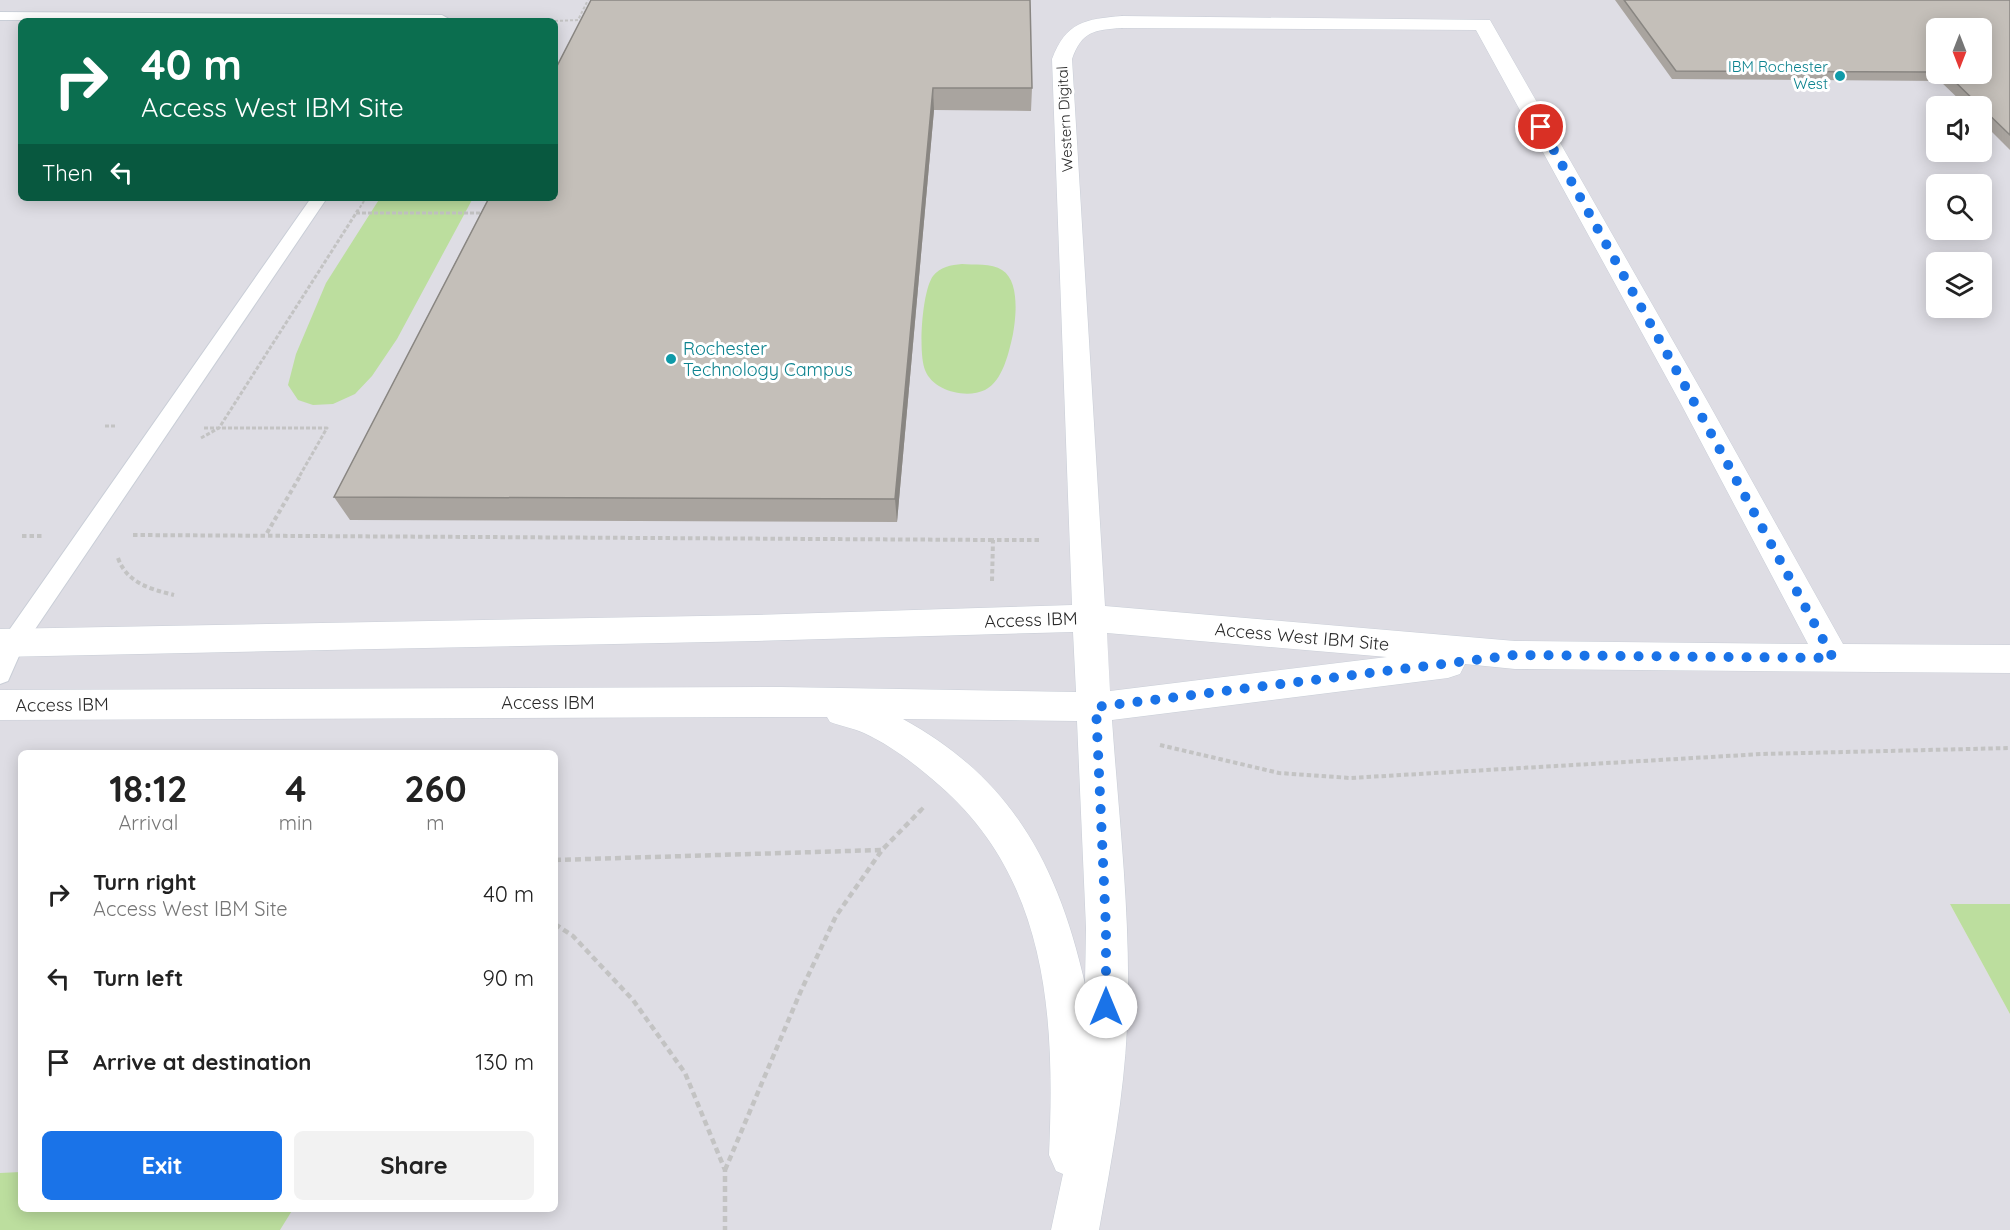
<!DOCTYPE html>
<style>
:root{--surface:#fff;--page:#f2f2f2;--text:#222;--muted:#767676;--accent:#1a73e8}
body{margin:0;font-family:Quicksand,sans-serif;background:var(--page);color:var(--text);height:100vh;display:flex;flex-direction:column;font-size:22px;white-space:nowrap}
*{box-sizing:border-box;margin:0}
p{font-size:20px;color:var(--muted)}
.icon{flex:none;width:33px;height:33px;fill:none;stroke:currentColor;stroke-width:2;stroke-linecap:round;stroke-linejoin:round}
.map{position:relative;flex:1;overflow:hidden}
.details{position:absolute;left:18px;top:750px;width:540px;height:462px;display:flex;flex-direction:column;background:var(--surface);border-radius:9px;box-shadow:0 3px 15px #0003}
.details>*{flex:none}
.hud{position:absolute;left:18px;top:18px;width:540px;height:183px;border-radius:9px;box-shadow:0 3px 15px #0003;background:#0b6e4f;color:#fff;overflow:hidden}
.needle{width:39px;rotate:180deg}
.tools{position:absolute;left:1926px;top:18px;display:grid;gap:12px}
.tools a{display:grid;place-items:center;width:66px;height:66px;border-radius:9px;background:var(--surface);box-shadow:0 3px 15px #0003;font-size:30px}
.pin{position:absolute;display:grid;place-items:center;width:51px;height:51px;color:#fff;margin:-26px;border:3px solid #fff;border-radius:50%;box-shadow:0 2px 6px #0007}
.me{position:absolute;width:66px;margin:-33px;rotate:0deg;stroke-linejoin:round;filter:drop-shadow(0 0 4px #0008)}
.turn{display:flex;align-items:center;gap:21px;height:126px;padding:0 24px;font-size:27px}
.turn .icon{width:78px;height:78px;stroke-width:2.5}
.turn b{display:block;font-size:42px;line-height:51px}
.then{display:flex;align-items:center;height:57px;padding:0 24px;background:#0003;gap:12px;font-size:22px}
.eta{display:flex;justify-content:space-evenly;align-items:center;height:102px;text-align:center}
.eta b{font-size:36px;font-weight:800;line-height:42px}
.primary-button{display:flex;gap:12px;margin-top:auto;padding:12px 24px}
.primary-button a{flex:1;height:69px;border-radius:9px;background:var(--accent);color:#fff;font-size:24px;font-weight:800;line-height:69px;text-align:center}
.primary-button a+a{background:var(--page);color:var(--text)}
ul{padding:0;list-style:none}
li{display:flex;align-items:center;gap:18px;height:84px;padding:0 24px}
li div{flex:1}
li b{display:block;font-size:22px}
li em{font-style:normal}
.map>svg:first-child{display:block}
.industrial{fill:#dedde4;fill-rule:evenodd}
.green{fill:#bcde9e}
.lines{fill:none;stroke-linecap:round;stroke-linejoin:round}
.service-casing{stroke:#c9ced7;stroke-width:2}
.minor-casing{stroke:#c9ced7;stroke-width:1}
.path-far3{stroke:#c3c3c3;stroke-width:2;stroke-dasharray:3 2;stroke-linecap:butt}
.path-far2{stroke:#c3c3c3;stroke-width:3;stroke-dasharray:4 2;stroke-linecap:butt}
.path-far1{stroke:#c3c3c3;stroke-width:4;stroke-dasharray:4.5 3;stroke-linecap:butt}
.path{stroke:#c3c3c3;stroke-width:4.5;stroke-dasharray:6 4;stroke-linecap:butt}
.service{fill:#fff;fill-rule:evenodd}
.minor{fill:#fff;fill-rule:evenodd}
.wall{fill:#a9a49f;fill-rule:evenodd}
.shaded-wall{fill:#898682}
.building{fill:#c4bfb9;stroke:#898682;stroke-width:1.5}
.route{stroke:#1a73e8;stroke-width:10;stroke-dasharray:0 18}
.culture-dot{fill:#0f9aa8;stroke:#fff;stroke-width:2}
.labels{text-anchor:middle;stroke-width:6;stroke-linejoin:round;paint-order:stroke}
.far-culture-label{font-size:15px;fill:#0d838f;stroke:#fff;text-anchor:end}
.far-street-label{font-size:15px;fill:#2a2a2a;stroke:#fff}
.culture-label{font-size:18px;fill:#0d838f;stroke:#fff;text-anchor:start}
.street-label{font-size:18px;fill:#2a2a2a;stroke:#fff}
</style>
<div class="map">
<svg width="2010" height="1230" viewBox="0 0 2010 1230">
<rect width="100%" height="100%" fill="#ebe3dd"/>
<path class="industrial" d="M0,0H2010V904H1950L2010,1014V1230H0ZM21,21H555V198H21ZM1936,28H1982V74H1936ZM1936,106H1982V152H1936ZM1936,184H1982V230H1936ZM1936,262H1982V308H1936ZM21,753H555V1209H21Z"/>
<path class="green" d="M380,198H473L397,339L372,376L355,394L333,404L313,405L298,400L288,385L296,354L326,283Z
M962,264C973,265 992,263 1002,270C1020,281 1016,317 1013,334C1009,352 1003,381 985,390C966,399 933,391 925,370C918,353 922,291 933,276C940,267 951,265 962,264Z
M1950,904H2010V1014Z
M21,1172V1209H293L280,1230H0V1173Z"/>
<g class="lines">
<defs>
<path id="service" d="M0,12L442,15L449,19L447,21L0,20Z
M311,198H327L23,647L8,681L0,684V647L5,636Z"/>
<path id="minor" d="M1122,16L1490,20L1709,404L1843,644L2010,645V673L1515,669L1465,664L1460,674L1448,678L1112,720C1119,821 1132,926 1127,1028C1124,1096 1111,1163 1099,1230H1051L1063,1174L1056,1171L1049,1155C1055,1019 1049,880 939,785C916,765 892,746 864,733C853,728 841,726 830,722L827,717H781L0,720V690L781,687L1076,692L1073,632L756,641L0,657V629L756,615L1072,605L1052,59C1066,22 1085,19 1122,16ZM1122,28L1476,30L1681,404L1808,644L1515,641L1105,606L1072,59C1082,31 1094,30 1122,28ZM1107,633L1387,657L1110,691ZM903,719L1077,721L1086,928L1085,984C1058,866 1013,779 903,719Z"/>
</defs>
<use href="#service" class="service-casing"/>
<use href="#minor" class="minor-casing"/>
<path class="path-far3" d="M555,21L578,20L588,0
M357,212L366,198"/>
<path class="path-far2" d="M356,213H484
M105,426H116
M204,428H327L299,477
M201,438L219,428L358,210"/>
<path class="path-far1" d="M267,533L300,476
M133,535L993,540
M22,536H42
M118,558C127,583 150,589 174,595
M992,581L993,540H1041
M1160,745L1279,773L1350,778L1762,754L2010,748
M920,811L924,807"/>
<path class="path" d="M555,860L881,850
M555,924L573,936L633,1000L685,1073L725,1170V1230
M725,1170L800,993L836,916L882,850L921,810"/>
<use href="#service" class="service"/>
<use href="#minor" class="minor"/>
</g>
<path class="wall" d="M591,0L1032,88L1031,111L934,110L897,522L350,520L334,497Z
M1615,0H2010V150L1982,122V106H1966L1940,81L1672,79ZM1936,28L1982,74H1936Z"/>
<path class="shaded-wall" d="M933,88L934,110L897,522L895,499Z"/>
<path class="building" d="M591,0H1030L1032,88H933L895,499L334,497L489,198H555V70Z
M1624,0H2010V135L1947,74H1982V28H1936V72L1676,71Z"/>
<g class="lines">
<path class="route" d="M1106,1007V928L1096,707L1515,655L1833,658L1695,404L1541,127"/>
</g>
<g class="culture-dot">
<circle cx="1840" cy="76" r="6"/>
<circle cx="671" cy="359" r="6"/>
</g>
<g class="labels">
<g class="far-culture-label">
<text x="1828" y="72">IBM Rochester<tspan x="1828" dy="17">West</tspan></text>
</g>
<g class="far-street-label">
<text transform="translate(1065 119) rotate(-93)" y="5">Western Digital</text>
</g>
<g class="culture-label">
<text x="683" y="355">Rochester<tspan x="683" dy="21">Technology Campus</tspan></text>
</g>
<g class="street-label">
<text transform="translate(1031 620) rotate(-2)" y="6">Access IBM</text>
<text transform="translate(1302 637) rotate(5)" y="6">Access West IBM Site</text>
<text x="548" y="709">Access IBM</text>
<text transform="translate(62 705) rotate(-1)" y="6">Access IBM</text>
</g>
</g>
</svg>
<div class="tools">
<a><svg class="needle" viewBox="-14 -14 28 28"><path d="M0-13l5 13h-10z" fill="#e53935"/><path d="M0 13l5-13h-10z" fill="#767676"/></svg></a>
<a><svg class="icon" aria-label="sound" viewBox="0 0 24 24"><path d="M4 9h4l5-4v14l-5-4H4zM17 9q2 3 0 6"/></svg></a>
<a><svg class="icon" aria-label="search" viewBox="0 0 24 24"><circle cx="10" cy="10" r="6"/><path d="M15 15l6 6"/></svg></a>
<a><svg class="icon" aria-label="layers" viewBox="0 0 24 24"><path d="M12 4l9 5-9 5-9-5zM3 14l9 5 9-5"/></svg></a>
</div>
<div class="pin" style="left:1541px;top:127px;background:#d93025"><svg class="icon" aria-label="arrive" viewBox="0 0 24 24"><path d="M6 21V4h12l-3 4 3 4H6"/></svg></div>
<svg class="me" style="left:1106px;top:1007px" viewBox="-20 -20 40 40"><circle r="19" fill="#fff"/><path d="M0-13L10 11 0 6-10 11z" fill="#1a73e8"/></svg>
<div class="hud">
<div class="turn"><svg class="icon" aria-label="right" viewBox="0 0 24 24"><path d="M7 20v-9h11M14 6l5 5-5 5"/></svg><div><b>40 m</b>Access West IBM Site</div></div>
<div class="then">Then<svg class="icon" aria-label="left" viewBox="0 0 24 24"><path d="M17 20v-9H6M10 6l-5 5 5 5"/></svg></div>
</div>
<section class="details">
<div class="eta">
<div><b>18:12</b><p>Arrival</p></div>
<div><b>4</b><p>min</p></div>
<div><b>260</b><p>m</p></div>
</div>
<ul>
<li><svg class="icon" aria-label="right" viewBox="0 0 24 24"><path d="M7 20v-9h11M14 6l5 5-5 5"/></svg><div><b>Turn right</b><p>Access West IBM Site</p></div><em>40 m</em></li>
<li><svg class="icon" aria-label="left" viewBox="0 0 24 24"><path d="M17 20v-9H6M10 6l-5 5 5 5"/></svg><div><b>Turn left</b></div><em>90 m</em></li>
<li><svg class="icon" aria-label="arrive" viewBox="0 0 24 24"><path d="M6 21V4h12l-3 4 3 4H6"/></svg><div><b>Arrive at destination</b></div><em>130 m</em></li>
</ul>
<div class="primary-button"><a>Exit</a><a>Share</a></div>
</section>
</div>
